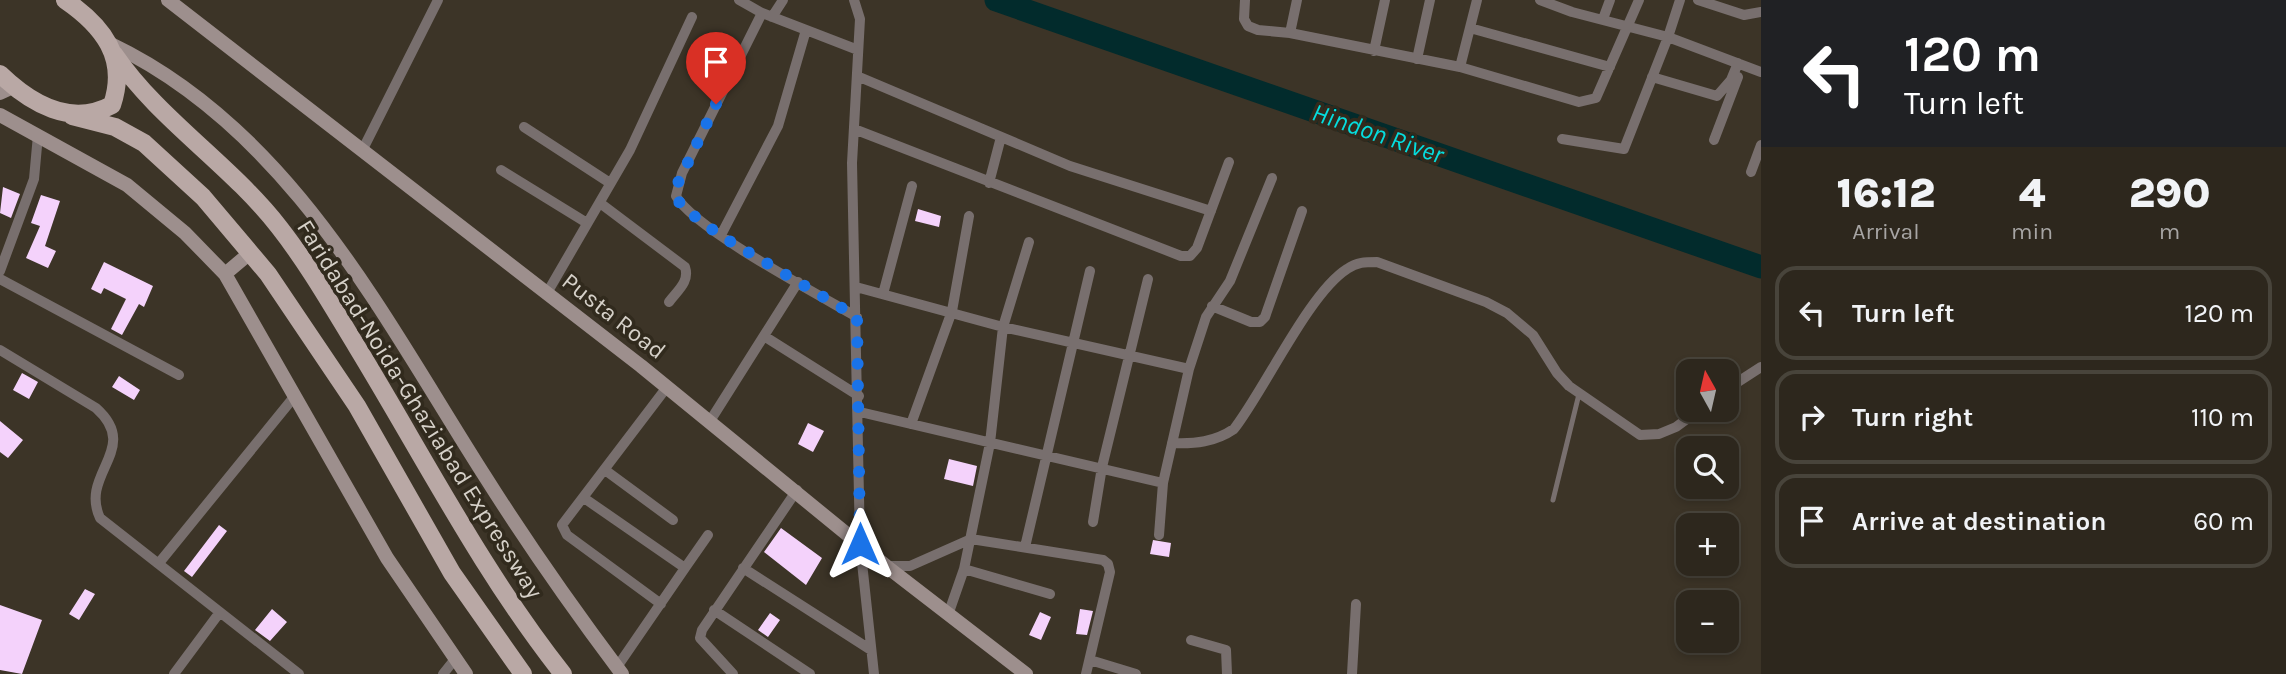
<!DOCTYPE html>
<meta charset="utf-8">
<style>
:root{--surface:#2d271d;--page:#352f26;--text:#f1f3f6;--muted:#a7a5a4;--line:#48443b}
body{margin:0;font-family:Karla,sans-serif;background:var(--page);color:var(--text);height:100vh;display:flex;flex-direction:column;font-size:26px;white-space:nowrap}
*{box-sizing:border-box;margin:0}
p{font-size:23px;color:var(--muted)}
.icon{flex:none;width:38px;height:38px;fill:none;stroke:currentColor;stroke-width:2;stroke-linecap:round;stroke-linejoin:round}
.map{position:relative;flex:1;overflow:hidden}
.drawer{display:flex;flex-direction:column;background:var(--surface);width:525px}
.drawer>*{flex:none}
.hud{background:#202124;color:#fff;overflow:hidden}
.needle{width:46px;rotate:352deg}
.controls{position:absolute;left:1676px;top:359px;display:grid;gap:14px}
.controls a{display:grid;place-items:center;width:63px;height:63px;border-radius:14px;background:var(--surface);box-shadow:0 4px 10px #0003,0 0 0 2px var(--line);font-size:35px}
.pin{position:absolute;display:grid;place-items:center;width:60px;height:60px;color:#fff;margin:-72px -30px;border-radius:50% 50% 50% 0;rotate:-45deg;box-shadow:0 0 7px #0007}
.pin .icon{rotate:45deg}
.me{position:absolute;width:77px;margin:-38px;rotate:0deg;stroke-linejoin:round;filter:drop-shadow(0 0 5px #0008)}
.turn{display:flex;align-items:center;gap:24px;height:147px;padding:0 28px;font-size:32px}
.turn .icon{width:91px;height:91px;stroke-width:2.5}
.turn b{display:block;font-size:49px;line-height:60px}
.eta{display:flex;justify-content:space-evenly;align-items:center;height:119px;text-align:center}
.eta b{font-size:42px;font-weight:800;line-height:49px}
ul{padding:0;list-style:none}
li{display:flex;align-items:center;gap:21px;height:94px;margin:0 14px 10px;padding:0 14px;border:4px solid var(--line);border-radius:21px}
li div{flex:1}
li b{display:block;font-size:26px}
li em{font-style:normal}
main{display:flex;flex:1;min-height:0}
.map>svg:first-child{display:block}
.lines{fill:none;stroke-linecap:round;stroke-linejoin:round}
.river{stroke:#022b2c;stroke-width:23}
.building{fill:#f4d2fb}
.lane{stroke:#786f6e;stroke-width:5}
.street{stroke:#786f6e;stroke-width:10}
.secondary{stroke:#9d8f8d;stroke-width:14}
.primary{stroke:#b9a8a5;stroke-width:18}
.route{stroke:#1a73e8;stroke-width:12;stroke-dasharray:0 21.6}
.labels{text-anchor:middle;stroke-width:7;stroke-linejoin:round;paint-order:stroke}
.street-label{font-size:24px;fill:#d6d1c9;stroke:#312a1d}
.water-label{font-size:26px;font-style:italic;fill:#05ddde;stroke:#312a1d}
</style>
<main>
<div class="map">
<svg width="1761" height="674" viewBox="0 0 1761 674">
<rect width="100%" height="100%" fill="#3c3427"/>
<g class="lines">
<path class="river" d="M996,0L1761,267"/>
</g>
<path class="building" d="M3,187L20,194L11,218L0,213Z
M41,195L60,201L45,246L56,251L48,268L26,258L40,226L31,223Z
M918,209L941,216L939,227L915,221Z
M104,262L153,286L144,307L139,304L122,335L111,329L126,299L104,288L101,294L91,289Z
M22,373L38,382L29,399L13,390Z
M119,376L140,390L134,400L112,387Z
M0,421L23,440L8,458L0,452Z
M808,423L824,431L813,452L798,444Z
M949,459L977,466L973,486L944,479Z
M219,525L227,531L192,577L184,571Z
M781,528L822,558L806,585L764,552Z
M1153,540L1171,543L1169,557L1150,554Z
M85,589L95,594L79,620L69,614Z
M0,605L42,620L22,674L0,670Z
M272,609L287,622L270,641L255,630Z
M1080,609L1093,611L1087,635L1076,634Z
M1040,612L1051,617L1041,640L1029,635Z
M770,613L780,620L768,637L758,630Z"/>
<g class="lines">
<path class="lane" d="M1553,500L1579,394"/>
<path class="street" d="M739,0L762,13L858,50
M854,0L860,19L852,163L860,544L874,674
M1245,0L1244,19L1248,26L1258,30L1290,33L1460,67L1579,102L1596,98L1639,0
M1540,0L1572,12L1668,37L1624,149L1562,139
M1680,0L1668,37L1761,72
M1698,0L1744,15L1761,12
M762,13L682,173L676,196C693,228 819,295 857,317
M772,17L783,0
M1603,19L1610,0
M1470,28L1610,67
M1290,33L1297,0
M1374,51L1385,0
M1417,59L1430,0
M1460,67L1477,0
M857,76L1070,166L1211,211
M1652,77L1717,96L1731,80L1738,63
M524,127L610,183
M854,129L1181,256H1190L1197,248L1229,162
M1714,140L1738,77
M363,149L438,0
M501,170L587,223
M1751,172L1761,145
M989,183L1001,137
M600,203L685,267C690,282 677,291 669,302
M721,235L778,126L806,30
M0,271L34,179L38,135
M0,279L179,375
M856,287L1003,327L1189,369
M547,293L630,150L692,17
M883,294L912,186
M1212,306L1251,322H1260L1265,317L1302,211
M764,336L859,396
M0,350L96,408C142,449 79,473 100,518L299,674
M1727,389L1761,367
M860,412L1163,483
M710,421L798,282
M911,424L952,311L969,216
M1172,443C1195,444 1215,442 1234,429C1265,389 1309,293 1347,269C1357,262 1365,262 1377,262L1486,302L1507,313L1533,335L1557,373L1569,386L1640,435L1659,434L1676,427L1699,410
M605,470L673,520
M584,498L685,568L708,535
M1093,522L1102,467L1148,279
M1159,535L1163,483L1189,369L1206,317L1230,281L1272,178
M1025,547L1090,271
M159,563L294,397
M886,566H910L971,539L1103,560L1108,564L1110,572L1086,674
M743,568L871,650
M964,569L1050,594
M661,604L567,535L562,525L667,387
M714,610L810,674
M949,612L964,569L990,443L1003,327L1029,242
M1191,640L1226,650L1227,674
M1090,660L1136,674
M617,667L685,568
M174,674L220,612
M443,674L455,659
M733,674L700,638L702,630L797,490
M1352,674L1356,604"/>
<path class="secondary" d="M168,0L641,366L886,566L1026,674
M111,44C291,130 383,317 486,478C529,546 574,610 622,674
M0,93L13,87
M0,115L127,185L185,233L225,274L387,558L466,674
M225,274L250,253"/>
<path class="primary" d="M114,54C159,120 230,164 279,227C308,264 332,306 357,347C424,457 483,573 563,674
M0,74C31,104 71,127 112,105C128,58 103,26 65,0
M72,116L115,127L144,143L203,197L268,274L357,406L452,573L523,674"/>
</g>
<g class="lines">
<path class="route" d="M716,104L677,185L676,196L682,207L721,236L857,317L860,544"/>
</g>
<g class="labels">
<g class="street-label">
<text transform="translate(614 316) rotate(38)" y="8">Pusta Road</text>
<text transform="translate(420 409) rotate(58)" y="8">Faridabad-Noida-Ghaziabad Expressway</text>
</g>
<g class="water-label">
<text transform="translate(1378 133) rotate(19)" y="9">Hindon River</text>
</g>
</g>
</svg>
<div class="controls">
<a><svg class="needle" viewBox="-14 -14 28 28"><path d="M0-13l5 13h-10z" fill="#e53935"/><path d="M0 13l5-13h-10z" fill="#a7a5a4"/></svg></a>
<a><svg class="icon" aria-label="search" viewBox="0 0 24 24"><circle cx="10" cy="10" r="6"/><path d="M15 15l6 6"/></svg></a>
<a>+</a>
<a>−</a>
</div>
<div class="pin" style="left:716px;top:104px;background:#d93025"><svg class="icon" aria-label="arrive" viewBox="0 0 24 24"><path d="M6 21V4h12l-3 4 3 4H6"/></svg></div>
<svg class="me" style="left:860px;top:544px" viewBox="-20 -20 40 40"><path d="M0-17L14 15 0 8-14 15z" fill="#1a73e8" stroke="#fff" stroke-width="4"/></svg>
</div>
<section class="drawer">
<div class="hud">
<div class="turn"><svg class="icon" aria-label="left" viewBox="0 0 24 24"><path d="M17 20v-9H6M10 6l-5 5 5 5"/></svg><div><b>120 m</b>Turn left</div></div>
</div>
<div class="eta">
<div><b>16:12</b><p>Arrival</p></div>
<div><b>4</b><p>min</p></div>
<div><b>290</b><p>m</p></div>
</div>
<ul>
<li><svg class="icon" aria-label="left" viewBox="0 0 24 24"><path d="M17 20v-9H6M10 6l-5 5 5 5"/></svg><div><b>Turn left</b></div><em>120 m</em></li>
<li><svg class="icon" aria-label="right" viewBox="0 0 24 24"><path d="M7 20v-9h11M14 6l5 5-5 5"/></svg><div><b>Turn right</b></div><em>110 m</em></li>
<li><svg class="icon" aria-label="arrive" viewBox="0 0 24 24"><path d="M6 21V4h12l-3 4 3 4H6"/></svg><div><b>Arrive at destination</b></div><em>60 m</em></li>
</ul>
</section>
</main>
